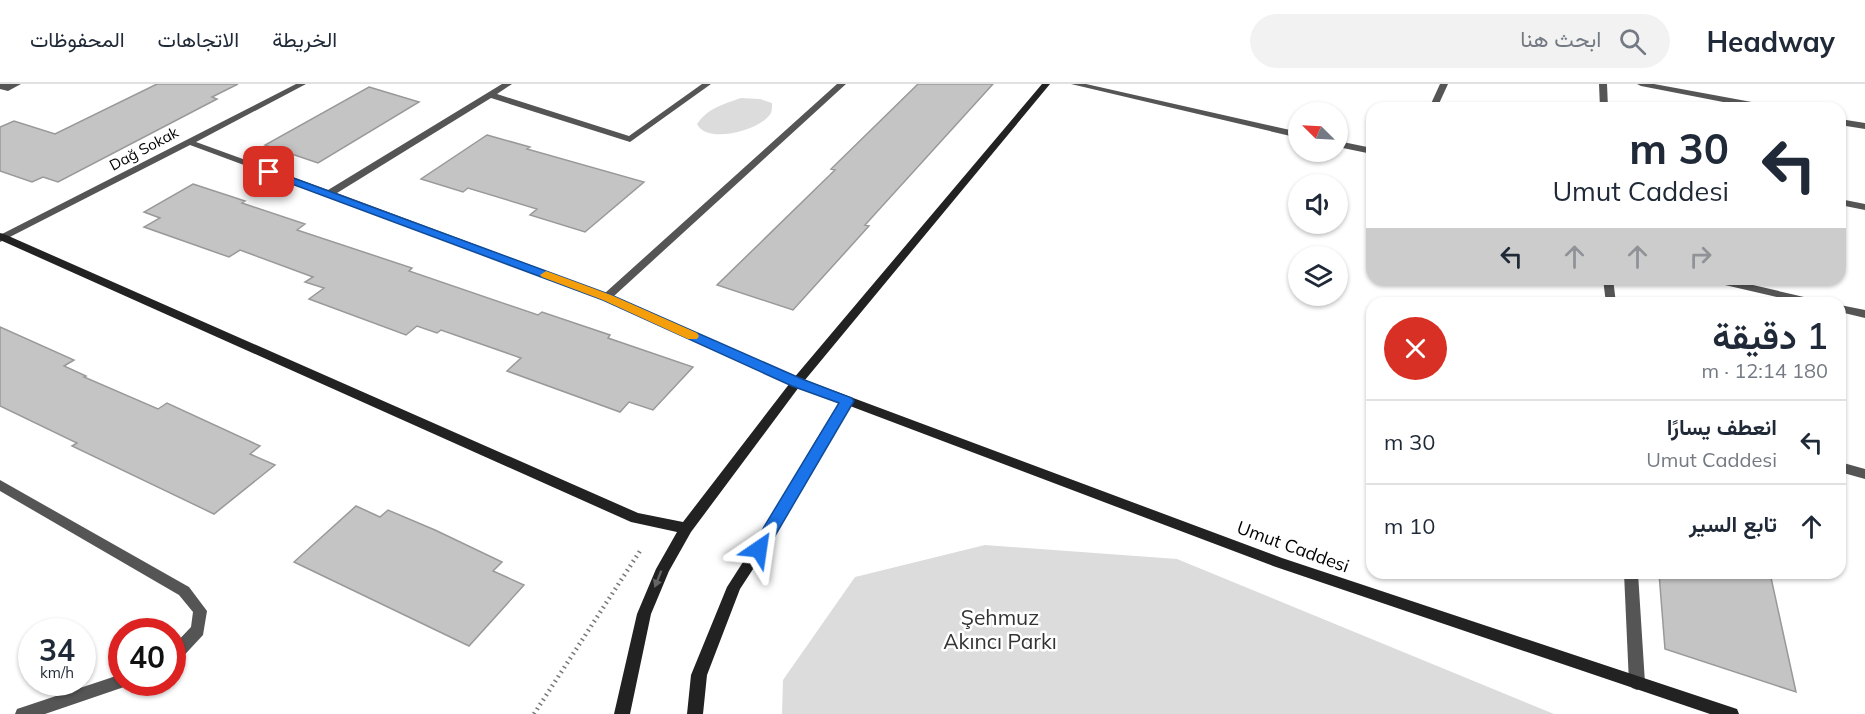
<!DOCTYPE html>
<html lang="ar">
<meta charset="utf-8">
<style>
:root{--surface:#fff;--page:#f2f2f3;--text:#1f2937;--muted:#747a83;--line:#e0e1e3}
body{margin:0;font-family:Mulish,Vazirmatn,sans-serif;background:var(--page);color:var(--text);direction:rtl;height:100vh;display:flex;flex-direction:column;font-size:22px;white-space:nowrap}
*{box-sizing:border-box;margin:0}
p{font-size:20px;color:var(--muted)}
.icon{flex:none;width:33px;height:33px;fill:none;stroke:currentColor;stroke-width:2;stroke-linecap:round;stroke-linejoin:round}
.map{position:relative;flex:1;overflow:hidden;direction:ltr}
.sheet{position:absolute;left:1366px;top:213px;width:480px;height:282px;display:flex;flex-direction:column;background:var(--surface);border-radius:18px;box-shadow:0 2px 4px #0004;direction:rtl}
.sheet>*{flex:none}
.banner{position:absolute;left:1366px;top:18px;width:480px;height:183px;border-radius:18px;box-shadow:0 2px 4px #0004;direction:rtl;background:#fff;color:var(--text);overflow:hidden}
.needle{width:39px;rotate:294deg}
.tools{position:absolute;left:1288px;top:18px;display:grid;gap:12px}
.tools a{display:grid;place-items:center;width:60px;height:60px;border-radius:50%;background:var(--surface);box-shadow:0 2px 4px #0004;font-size:30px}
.speed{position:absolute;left:18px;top:534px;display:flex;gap:12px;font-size:30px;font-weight:700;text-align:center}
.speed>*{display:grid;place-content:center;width:78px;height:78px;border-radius:50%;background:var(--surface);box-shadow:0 2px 4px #0004;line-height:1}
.speed small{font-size:15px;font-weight:400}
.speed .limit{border:9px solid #d22;background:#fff;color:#111}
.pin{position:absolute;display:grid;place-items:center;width:51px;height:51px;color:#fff;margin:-26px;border-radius:12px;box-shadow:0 3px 9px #0006}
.me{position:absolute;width:66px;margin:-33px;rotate:32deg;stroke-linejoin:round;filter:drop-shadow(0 0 4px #0008)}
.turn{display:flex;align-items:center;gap:21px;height:126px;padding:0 18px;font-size:27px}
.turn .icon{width:78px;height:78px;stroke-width:2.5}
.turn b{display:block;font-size:42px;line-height:51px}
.lanes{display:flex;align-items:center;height:57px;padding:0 18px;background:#0003;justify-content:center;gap:30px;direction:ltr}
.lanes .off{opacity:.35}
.round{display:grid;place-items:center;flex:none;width:63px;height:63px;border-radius:32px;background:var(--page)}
.summary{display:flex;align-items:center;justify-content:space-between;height:102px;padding:0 18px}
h1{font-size:36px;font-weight:600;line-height:45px}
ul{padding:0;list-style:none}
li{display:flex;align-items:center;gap:18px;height:84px;padding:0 18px;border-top:2px solid var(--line)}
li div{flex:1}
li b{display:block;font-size:22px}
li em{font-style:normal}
header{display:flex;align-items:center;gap:36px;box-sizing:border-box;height:84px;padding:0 30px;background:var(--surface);border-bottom:2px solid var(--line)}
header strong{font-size:28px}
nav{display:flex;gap:33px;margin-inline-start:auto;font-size:21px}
.search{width:420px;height:54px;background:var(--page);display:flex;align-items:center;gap:15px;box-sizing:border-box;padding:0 21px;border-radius:33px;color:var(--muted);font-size:22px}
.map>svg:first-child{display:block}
.green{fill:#dcdcdc}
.building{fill:#c4c4c4;stroke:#999;stroke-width:1.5}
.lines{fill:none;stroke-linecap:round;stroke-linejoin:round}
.path{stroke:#777;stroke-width:4.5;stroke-dasharray:1.5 4;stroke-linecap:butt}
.street{fill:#555;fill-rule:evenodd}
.secondary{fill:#222;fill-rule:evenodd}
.oneway{fill:#646464}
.route{fill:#1a73e8;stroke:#114b97;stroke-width:1.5}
.slow{fill:#f59e0b}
.labels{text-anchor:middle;stroke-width:5;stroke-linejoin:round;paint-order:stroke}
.far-street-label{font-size:15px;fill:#000;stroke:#fff}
.street-label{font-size:18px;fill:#000;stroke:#fff}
.near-park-label{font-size:21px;fill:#333;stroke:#fff}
</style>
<header>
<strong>Headway</strong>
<div class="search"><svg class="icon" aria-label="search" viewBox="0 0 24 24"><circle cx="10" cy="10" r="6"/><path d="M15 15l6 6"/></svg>ابحث هنا</div>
<nav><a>الخريطة</a><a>الاتجاهات</a><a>المحفوظات</a></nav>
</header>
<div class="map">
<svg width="1865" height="630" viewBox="0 0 1865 630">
<rect width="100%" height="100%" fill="#fff"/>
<path class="green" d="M741,14L760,15L772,19C772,22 772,26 771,29C762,46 707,61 697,40C708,24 724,20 741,14Z
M985,461L1177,475L1554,630H782L783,596L855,493Z"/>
<path class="building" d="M157,0H238L212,13L217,15L58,98L43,93L32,98L0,87V43L14,37L55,50Z
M918,0H993L865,141L869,142L793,226L717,201L835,86L831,85Z
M369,3L419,18L318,79L265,61Z
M487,51L530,63L527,65L644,98L585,148L530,131L537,125L468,104L463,108L421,95Z
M193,100L245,117L242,119L305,140L297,146L412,184L409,187L538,231L542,228L610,251L608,254L693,283L653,326L629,318L620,328L507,287L521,274L441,246L437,249L417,242L406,251L309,215L324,204L305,198L313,193L240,166L229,173L144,143L160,134L144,128Z
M0,243L74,276L64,282L86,292L84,293L158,325L167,319L260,362L250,370L275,381L214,430L72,362L77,359L0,322Z
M356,422L380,433L388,426L435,446L502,478L493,487L524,501L469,562L294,478Z
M1659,489H1770L1796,608L1665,565Z"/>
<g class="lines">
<path class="path" d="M534,630L640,467"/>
<path class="street" d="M0,0H21L8,7L0,5Z
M296,0H306L196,58L328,106L502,0H512L497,10L629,52L702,0H711L630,58L491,14L337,109L605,209L837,0H846L614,212L801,295L803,298L797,302L793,301L603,215L190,61L0,158V151Z
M1071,0H1086L1299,48V54Z
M1440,0H1448L1437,24H1429Z
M1599,0H1607L1608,24H1600Z
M1637,0H1654L1768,21L1772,24H1754L1641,2Z
M1840,35L1865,39V45L1840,41Z
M1338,57L1372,64V70L1338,63Z
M1840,115L1865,120V126L1840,121Z
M1603,195H1613L1616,219H1606Z
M1707,195H1727L1817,216L1822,219H1802L1712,198Z
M1840,221L1865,226V234L1840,228Z
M1840,378L1865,385V395L1840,388Z
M0,396L189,503L207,527L203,551L177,579L172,580V563L191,543L193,528L179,511L0,407Z
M1624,489H1638L1645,599L1642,604L1637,606L1632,604L1629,599Z
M122,590V598H129L127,602L45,630H15L17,625Z"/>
<path class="secondary" d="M1042,0H1050L805,296L1282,474L1731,623L1737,625L1739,630H1710L1273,482L850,322L825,362L776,450L740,505L707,591L703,630H687L691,591L727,503L766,442L816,356L840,319L799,303L691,448L669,487L651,530L630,630H614L637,530L656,485L677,448L631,438L0,156V149L4,150L638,429L683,438L793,295Z"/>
</g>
<defs><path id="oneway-solid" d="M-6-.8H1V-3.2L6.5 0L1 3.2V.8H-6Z" transform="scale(1.5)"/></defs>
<use class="oneway" href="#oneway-solid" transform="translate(658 495) rotate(112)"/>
<path class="route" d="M269,85L611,211L802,295L852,314L854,317L765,469L759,471L753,469L751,465L753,461L839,319L792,302L603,216L265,90V86Z"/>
<path class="slow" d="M546,187L611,211L697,249L699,252L697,255H688L603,216L542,193L540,191Z"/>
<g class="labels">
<g class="far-street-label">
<text transform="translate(144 65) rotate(-28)" y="5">Dağ Sokak</text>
</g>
<g class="street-label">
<text transform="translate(1293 463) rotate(20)" y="6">Umut Caddesi</text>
</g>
<g class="near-park-label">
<text x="1000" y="541">Şehmuz<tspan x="1000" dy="24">Akıncı Parkı</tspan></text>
</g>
</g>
</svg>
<div class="tools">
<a><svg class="needle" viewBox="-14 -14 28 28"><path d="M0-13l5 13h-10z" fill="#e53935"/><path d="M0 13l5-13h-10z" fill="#747a83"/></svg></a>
<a><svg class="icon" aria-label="sound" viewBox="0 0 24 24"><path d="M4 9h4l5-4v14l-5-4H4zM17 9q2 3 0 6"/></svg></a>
<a><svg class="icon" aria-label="layers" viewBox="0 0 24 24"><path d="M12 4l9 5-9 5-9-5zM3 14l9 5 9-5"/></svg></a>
</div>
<div class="speed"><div>34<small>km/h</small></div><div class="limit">40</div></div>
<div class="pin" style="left:269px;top:88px;background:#d93025"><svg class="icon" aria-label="arrive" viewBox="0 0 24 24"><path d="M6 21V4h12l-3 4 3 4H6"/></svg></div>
<svg class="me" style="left:759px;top:465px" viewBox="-20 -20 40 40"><path d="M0-17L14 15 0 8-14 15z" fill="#1a73e8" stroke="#fff" stroke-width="4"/></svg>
<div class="banner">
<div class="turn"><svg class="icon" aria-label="left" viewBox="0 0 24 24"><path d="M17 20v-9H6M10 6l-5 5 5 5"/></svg><div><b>30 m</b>Umut Caddesi</div></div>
<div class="lanes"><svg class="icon" aria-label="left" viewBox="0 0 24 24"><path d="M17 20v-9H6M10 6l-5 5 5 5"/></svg><svg class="icon off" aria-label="ahead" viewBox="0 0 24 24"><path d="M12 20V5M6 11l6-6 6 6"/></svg><svg class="icon off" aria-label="ahead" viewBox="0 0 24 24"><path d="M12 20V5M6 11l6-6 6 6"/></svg><svg class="icon off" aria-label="right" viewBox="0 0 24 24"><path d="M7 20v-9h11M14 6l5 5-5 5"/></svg></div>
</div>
<section class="sheet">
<div class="summary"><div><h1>1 دقيقة</h1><p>180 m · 12:14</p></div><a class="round" style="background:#d93025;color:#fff"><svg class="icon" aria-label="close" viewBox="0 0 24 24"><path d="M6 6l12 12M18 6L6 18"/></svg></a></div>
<ul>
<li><svg class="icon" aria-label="left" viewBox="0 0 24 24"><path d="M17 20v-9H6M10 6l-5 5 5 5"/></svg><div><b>انعطف يسارًا</b><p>Umut Caddesi</p></div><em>30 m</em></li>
<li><svg class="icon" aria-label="ahead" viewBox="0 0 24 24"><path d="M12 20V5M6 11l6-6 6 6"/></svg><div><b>تابع السير</b></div><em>10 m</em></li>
</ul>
</section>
</div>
